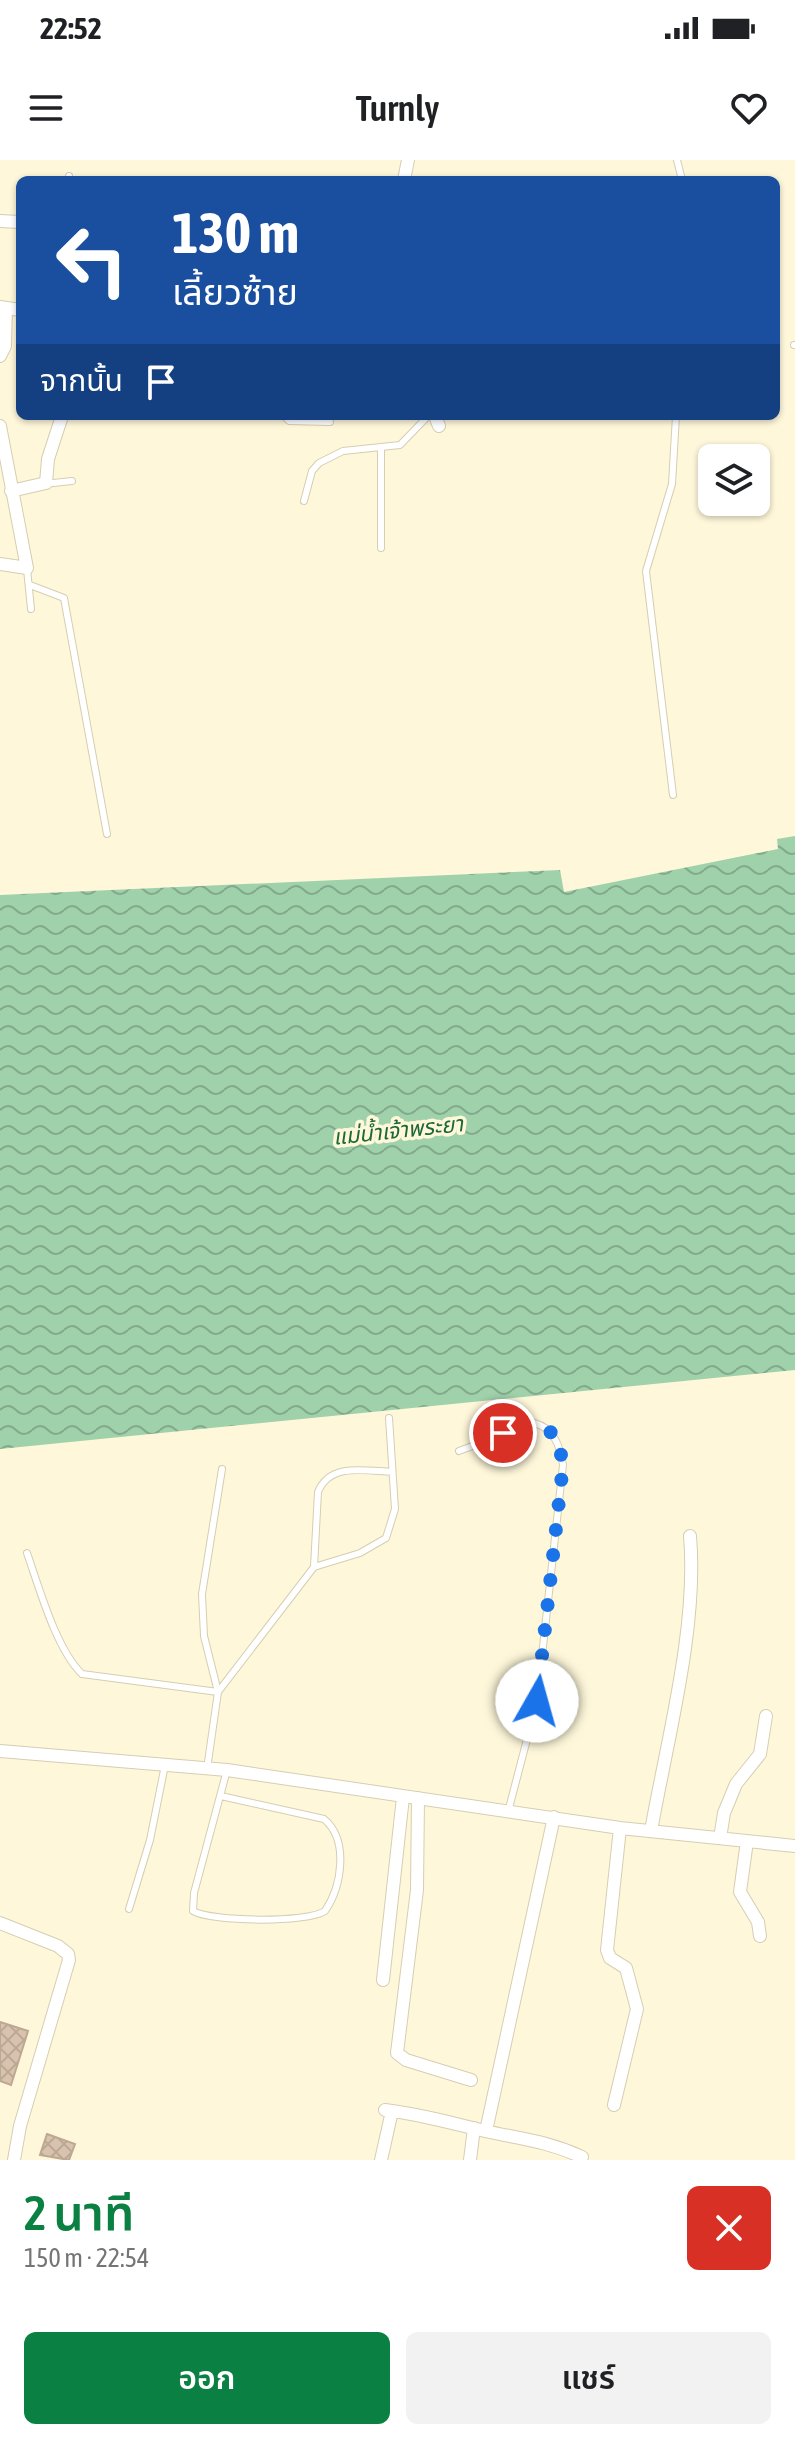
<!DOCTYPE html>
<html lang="th">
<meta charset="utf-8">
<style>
:root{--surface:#fff;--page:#f2f2f2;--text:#202124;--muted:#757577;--accent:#0b8043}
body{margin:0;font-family:"Asap Condensed","Noto Sans Thai",sans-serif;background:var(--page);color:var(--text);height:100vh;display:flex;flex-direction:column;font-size:30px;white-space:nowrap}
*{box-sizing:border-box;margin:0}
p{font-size:26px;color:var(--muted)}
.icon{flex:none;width:44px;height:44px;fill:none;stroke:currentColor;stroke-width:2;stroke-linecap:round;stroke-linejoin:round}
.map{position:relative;height:2000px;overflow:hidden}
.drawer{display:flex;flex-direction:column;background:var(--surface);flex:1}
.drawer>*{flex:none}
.hud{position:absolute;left:16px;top:16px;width:764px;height:244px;border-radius:12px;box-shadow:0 2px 6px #0004;background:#1a4fa0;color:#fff;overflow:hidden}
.buttons{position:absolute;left:698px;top:284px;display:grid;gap:16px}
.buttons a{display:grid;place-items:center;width:72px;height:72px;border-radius:12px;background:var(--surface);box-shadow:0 2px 6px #0004;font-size:40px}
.pin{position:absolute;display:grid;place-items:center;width:68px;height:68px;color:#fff;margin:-34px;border:4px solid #fff;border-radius:50%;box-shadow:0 2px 8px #0007}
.me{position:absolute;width:88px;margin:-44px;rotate:7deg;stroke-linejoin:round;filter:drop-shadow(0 0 6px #0008)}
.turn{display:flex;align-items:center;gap:28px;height:168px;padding:0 24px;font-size:36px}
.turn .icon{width:104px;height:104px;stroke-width:2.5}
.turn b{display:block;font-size:56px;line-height:68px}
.then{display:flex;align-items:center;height:76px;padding:0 24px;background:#0003;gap:16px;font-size:30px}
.round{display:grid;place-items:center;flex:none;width:84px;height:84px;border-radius:12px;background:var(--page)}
.summary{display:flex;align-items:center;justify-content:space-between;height:136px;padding:0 24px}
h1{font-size:48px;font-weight:600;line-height:60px;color:var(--accent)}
.button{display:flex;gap:16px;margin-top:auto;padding:16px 24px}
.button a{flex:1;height:92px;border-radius:12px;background:var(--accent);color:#fff;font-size:32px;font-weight:600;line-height:92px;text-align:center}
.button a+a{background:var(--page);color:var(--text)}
.status{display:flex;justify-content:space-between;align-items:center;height:56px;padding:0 40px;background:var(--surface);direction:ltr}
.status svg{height:22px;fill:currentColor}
header{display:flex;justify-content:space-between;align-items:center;height:104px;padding:0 24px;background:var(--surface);font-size:36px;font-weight:600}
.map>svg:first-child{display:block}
.water{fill:url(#water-waves)}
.building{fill:url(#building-cross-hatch);stroke:#bca893;stroke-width:2}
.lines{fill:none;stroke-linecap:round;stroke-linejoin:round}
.lane-casing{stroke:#d5ceb2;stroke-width:8}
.street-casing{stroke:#d5ceb2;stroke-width:14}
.lane{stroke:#fff;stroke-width:6}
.street{stroke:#fff;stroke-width:12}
.route{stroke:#1a73e8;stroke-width:14;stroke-dasharray:0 25.2}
.labels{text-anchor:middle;stroke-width:7;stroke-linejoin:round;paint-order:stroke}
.water-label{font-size:22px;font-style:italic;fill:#1c6839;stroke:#fef7da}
</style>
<div class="status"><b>22:52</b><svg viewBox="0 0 49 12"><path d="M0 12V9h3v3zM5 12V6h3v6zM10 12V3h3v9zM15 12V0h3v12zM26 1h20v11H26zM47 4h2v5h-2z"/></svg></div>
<header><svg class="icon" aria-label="menu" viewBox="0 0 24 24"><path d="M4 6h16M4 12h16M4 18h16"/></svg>Turnly<svg class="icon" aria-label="heart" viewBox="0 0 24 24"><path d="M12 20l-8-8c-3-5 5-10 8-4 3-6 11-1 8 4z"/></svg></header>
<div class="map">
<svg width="795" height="2000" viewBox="0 0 795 2000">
<defs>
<pattern id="water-waves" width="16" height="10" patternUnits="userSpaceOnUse" patternTransform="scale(2)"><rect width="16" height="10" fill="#9fd1ab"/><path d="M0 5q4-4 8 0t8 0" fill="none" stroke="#82aa8b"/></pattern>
<pattern id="building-cross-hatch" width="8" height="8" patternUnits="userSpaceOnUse" patternTransform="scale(2)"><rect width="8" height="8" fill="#d9c3ae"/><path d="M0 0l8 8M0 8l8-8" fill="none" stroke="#bba896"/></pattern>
</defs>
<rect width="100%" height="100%" fill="#fef7da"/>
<path class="water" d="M795,676V1210L0,1289V735L560,710L564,732L778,689L777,679Z"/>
<path class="building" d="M0,1862L28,1871L11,1925L0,1921Z
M47,1974L75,1984L69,2000L40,1995Z"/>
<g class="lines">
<defs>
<path id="lane" d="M677,0L682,20
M68,20L69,16
M794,185H795
M284,256L289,261L330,262
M381,287V388
M44,324L72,321
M304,341L312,311L319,303L343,291L400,285L428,256
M27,409L31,449
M30,425L64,438L107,674
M673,635L646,411L672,324L676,256
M459,1291L534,1263C554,1268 560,1286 563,1305L537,1541L508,1652
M27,1393C39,1427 56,1489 82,1514L218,1532L314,1407L318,1332C330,1302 366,1311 392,1312
M314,1407L360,1393L386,1378L395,1349L389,1258
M207,1609L218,1532L204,1476L202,1434L222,1309
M221,1636L324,1659C349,1680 342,1726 325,1751C307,1763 212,1762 193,1751L194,1733L227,1610
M129,1749L150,1680L165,1605"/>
<path id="street" d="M404,20L408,0
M0,61L20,62
M0,147L20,150
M0,196L5,186L6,148
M435,256L439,266
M0,266L27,408L0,404
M11,331L46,323L48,299L62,256
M0,1591L227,1610L620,1668L795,1686
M418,1638L417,1730L397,1893L406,1900L471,1920
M651,1671C667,1580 698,1467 690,1376
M720,1678L724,1653L736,1624L760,1594L766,1556
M747,1681L740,1732L758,1762L760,1776
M0,1763L58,1786L68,1794L69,1800L20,1966L14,2000
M383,1820L403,1637
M614,1945L637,1849L626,1808L610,1798L607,1790L620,1668
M385,1950C420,1954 451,1963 485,1971C521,1979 547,1981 582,1997
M486,1971L554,1657
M381,2000L392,1951
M470,2000L474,1968"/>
</defs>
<use href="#lane" class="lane-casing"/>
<use href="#street" class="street-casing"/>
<use href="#lane" class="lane"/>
<use href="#street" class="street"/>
</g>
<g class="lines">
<path class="route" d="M503,1273C540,1259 556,1262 563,1305L537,1541"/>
</g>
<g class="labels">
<g class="water-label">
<text transform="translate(398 970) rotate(-6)" y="8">แม่น้ำเจ้าพระยา</text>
</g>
</g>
</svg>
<div class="buttons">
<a><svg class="icon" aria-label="layers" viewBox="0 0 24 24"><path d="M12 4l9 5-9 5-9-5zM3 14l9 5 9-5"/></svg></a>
</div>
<div class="pin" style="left:503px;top:1273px;background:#d93025"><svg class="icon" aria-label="arrive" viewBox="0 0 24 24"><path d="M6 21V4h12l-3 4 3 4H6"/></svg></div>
<svg class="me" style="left:537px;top:1541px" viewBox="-20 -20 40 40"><circle r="19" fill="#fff"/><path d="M0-13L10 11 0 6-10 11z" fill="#1a73e8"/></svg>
<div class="hud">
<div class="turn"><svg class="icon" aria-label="left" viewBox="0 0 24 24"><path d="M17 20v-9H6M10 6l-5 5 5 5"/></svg><div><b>130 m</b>เลี้ยวซ้าย</div></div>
<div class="then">จากนั้น<svg class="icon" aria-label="arrive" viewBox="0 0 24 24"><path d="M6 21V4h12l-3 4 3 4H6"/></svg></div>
</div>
</div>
<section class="drawer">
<div class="summary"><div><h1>2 นาที</h1><p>150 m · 22:54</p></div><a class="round" style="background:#d93025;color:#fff"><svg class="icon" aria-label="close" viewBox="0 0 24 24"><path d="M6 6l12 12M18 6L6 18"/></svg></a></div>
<div class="button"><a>ออก</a><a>แชร์</a></div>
</section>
